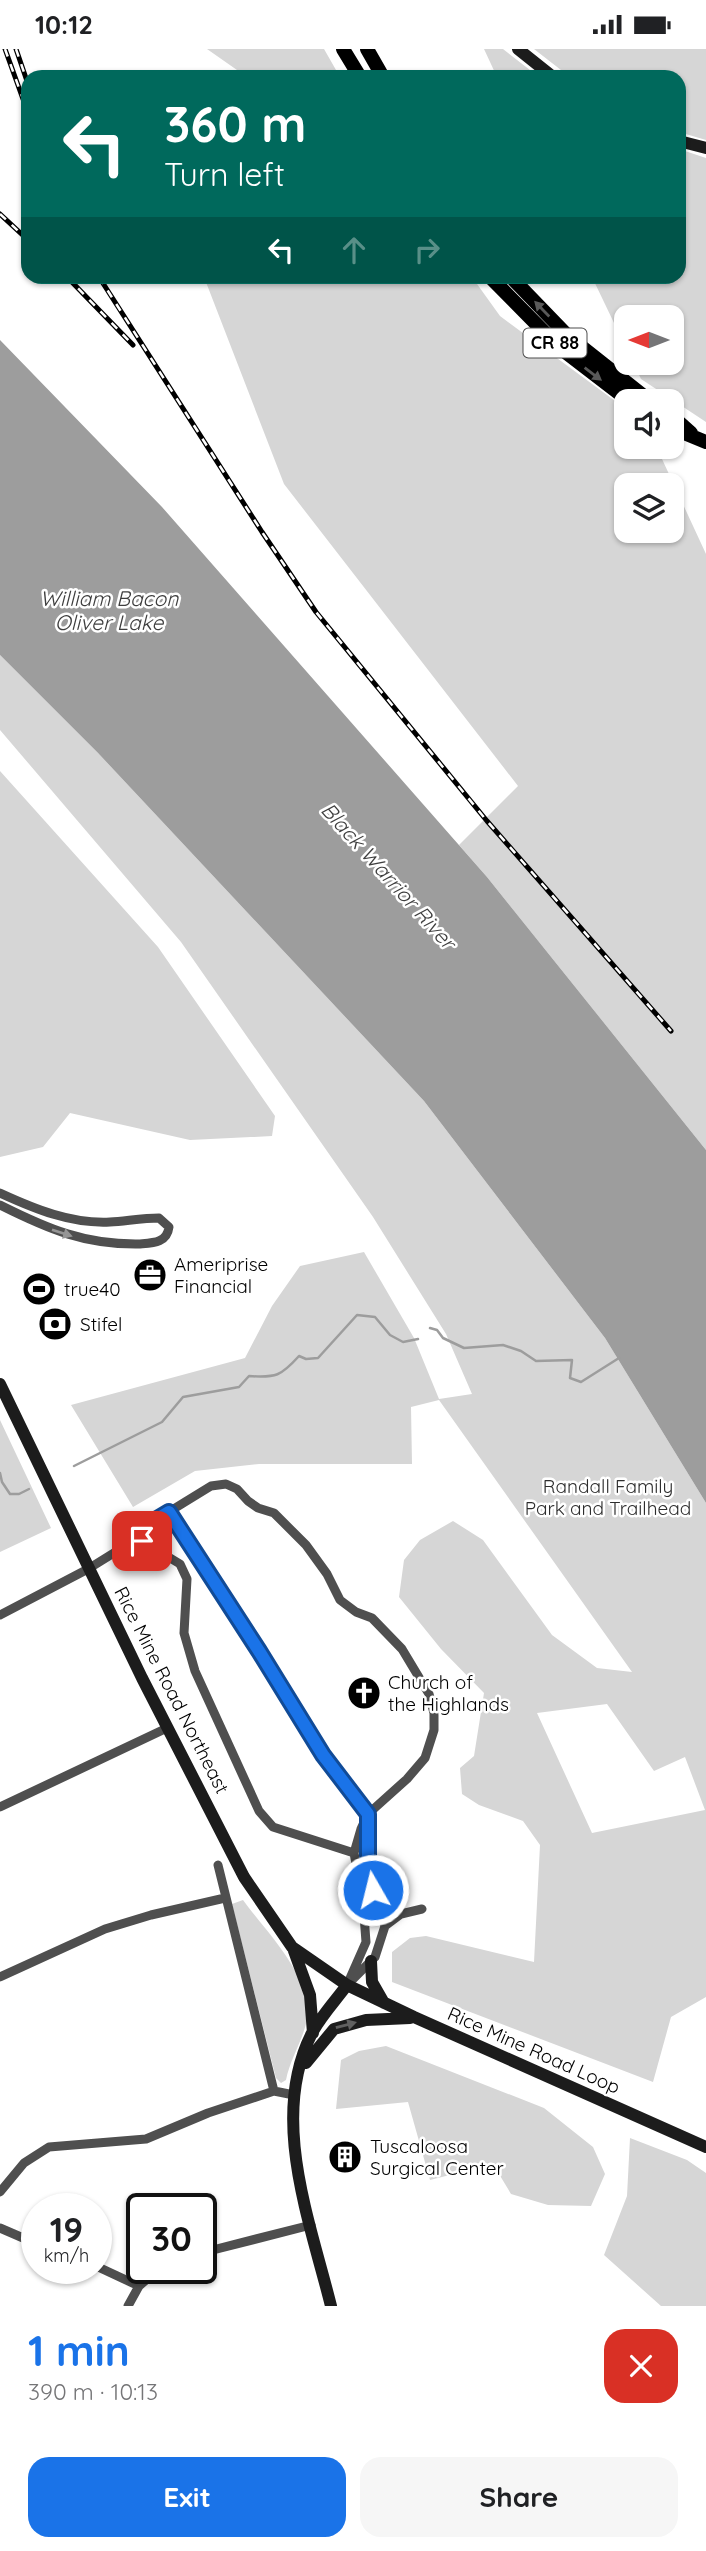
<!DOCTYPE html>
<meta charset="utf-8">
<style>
:root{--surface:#fff;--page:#f6f6f6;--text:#202124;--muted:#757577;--accent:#1a73e8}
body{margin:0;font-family:Quicksand,sans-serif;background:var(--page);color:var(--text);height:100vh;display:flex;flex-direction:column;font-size:26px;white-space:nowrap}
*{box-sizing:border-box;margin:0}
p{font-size:23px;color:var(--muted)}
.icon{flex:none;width:38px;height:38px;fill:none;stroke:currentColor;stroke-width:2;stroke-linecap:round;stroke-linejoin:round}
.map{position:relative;height:2257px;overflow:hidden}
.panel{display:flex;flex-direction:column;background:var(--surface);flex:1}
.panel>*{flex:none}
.banner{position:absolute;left:21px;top:21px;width:665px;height:214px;border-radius:21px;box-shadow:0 2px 5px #0004;background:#00695c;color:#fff;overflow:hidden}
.needle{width:46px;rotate:270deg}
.tools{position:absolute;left:614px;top:256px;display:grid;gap:14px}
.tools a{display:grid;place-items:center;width:70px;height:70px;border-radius:14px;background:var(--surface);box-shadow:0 2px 5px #0004;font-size:35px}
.speed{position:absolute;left:21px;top:2144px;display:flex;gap:14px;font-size:35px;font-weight:700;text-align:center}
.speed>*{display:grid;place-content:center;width:91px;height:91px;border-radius:50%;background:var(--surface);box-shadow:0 2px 5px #0004;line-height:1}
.speed small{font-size:18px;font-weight:400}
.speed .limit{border:4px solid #111;border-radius:10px;background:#fff;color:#111}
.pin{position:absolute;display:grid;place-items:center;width:60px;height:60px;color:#fff;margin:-30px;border-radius:14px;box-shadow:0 4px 10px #0006}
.me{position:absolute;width:77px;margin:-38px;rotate:352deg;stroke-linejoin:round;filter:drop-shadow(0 0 5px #0008)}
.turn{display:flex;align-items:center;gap:24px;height:147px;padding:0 28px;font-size:32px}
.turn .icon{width:91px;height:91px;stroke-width:2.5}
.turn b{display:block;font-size:49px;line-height:60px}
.lanes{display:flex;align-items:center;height:66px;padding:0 28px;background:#0003;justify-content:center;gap:35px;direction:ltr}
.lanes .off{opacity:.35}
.round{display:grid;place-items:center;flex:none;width:74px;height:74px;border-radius:21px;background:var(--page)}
.overview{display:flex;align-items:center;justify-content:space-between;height:119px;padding:0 28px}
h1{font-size:42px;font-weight:700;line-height:52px;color:var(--accent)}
.cta{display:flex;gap:14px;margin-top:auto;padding:14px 28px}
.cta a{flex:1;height:80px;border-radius:21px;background:var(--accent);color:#fff;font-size:28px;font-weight:700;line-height:80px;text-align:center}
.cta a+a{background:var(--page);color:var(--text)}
.status{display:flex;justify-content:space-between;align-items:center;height:49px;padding:0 35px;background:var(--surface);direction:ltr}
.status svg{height:19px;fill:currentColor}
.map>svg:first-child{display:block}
.green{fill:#d6d6d6;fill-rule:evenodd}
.water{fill:#9d9d9d}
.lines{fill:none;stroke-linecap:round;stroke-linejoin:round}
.stream{stroke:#9d9d9d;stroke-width:2.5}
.street{stroke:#4f4f4f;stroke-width:9}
.secondary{stroke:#1c1c1c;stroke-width:12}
.primary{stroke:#000;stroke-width:14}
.rail-casing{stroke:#000;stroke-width:5}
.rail{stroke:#fff;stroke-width:2.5;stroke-dasharray:8;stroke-linecap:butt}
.oneway{fill:#595959}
.oneway2{fill:#959595}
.oneway3{fill:#606060}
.route-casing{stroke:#114b97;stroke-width:18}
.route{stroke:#1a73e8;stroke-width:12}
.labels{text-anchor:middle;stroke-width:5;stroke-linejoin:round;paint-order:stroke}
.shield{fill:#fff;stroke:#4c4c4c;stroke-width:2}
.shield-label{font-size:18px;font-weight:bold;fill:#000}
.poi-label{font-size:19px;fill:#000;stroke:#fff;text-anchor:start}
.park-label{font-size:19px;fill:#2d2d2d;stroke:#fff}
.street-label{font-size:19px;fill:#000;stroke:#fff}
.water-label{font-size:21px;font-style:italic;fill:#3e3e3e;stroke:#fff}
</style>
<div class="status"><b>10:12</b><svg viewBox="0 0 49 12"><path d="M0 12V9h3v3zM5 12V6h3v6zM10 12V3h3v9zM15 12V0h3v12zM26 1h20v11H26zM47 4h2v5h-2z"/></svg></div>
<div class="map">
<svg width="706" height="2257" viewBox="0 0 706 2257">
<rect width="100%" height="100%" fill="#fff"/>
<path class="green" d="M207,0H324L340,28H247Z
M484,0H503L539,28H497Z
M534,0H706V91L679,83V28H570Z
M679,100L706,109V373L641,330L633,313H672V268H626V299L592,228H679Z
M204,228H472L500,267L626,360V397H656L706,505V1101L487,828L459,796L518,737L284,435ZM626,436H672V481H626Z
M0,606L98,704L424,1052L605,1289L706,1454V1948L671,1968L653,2033L392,1933V1903L410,1889L426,1887L534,1913L540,1796L523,1772L479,1756L462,1745L460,1719L474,1707L484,1644L441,1600L399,1548L404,1511L420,1491L453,1472L483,1491L552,1586L597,1619L632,1623L439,1351L411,1358L412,1415H259L195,1422L133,1458L71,1356L245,1309L272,1257L300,1217L364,1203L414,1289L439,1350L472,1345L446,1285L373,1168L181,893L0,681ZM607,1655L654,1722L685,1708L705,1761L592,1784L537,1664Z
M0,722L158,898L275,1067L272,1087L190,1091L70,1064L43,1098L0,1108Z
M0,1371L51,1479L0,1503Z
M243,1851C266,1883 312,1927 307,1969C305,1987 290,2010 286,2031L281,2034L276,2029L232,1855Z
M386,1997L544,2059L593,2098L605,2125L591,2157L548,2156L511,2145L493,2115L430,2131L408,2053L336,2060L341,2011L359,2002Z
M630,2089L687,2111L706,2124V2257H661L604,2206L627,2147Z"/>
<path class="water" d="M0,291L162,458L487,828L706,1101V1454L605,1289L424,1052L98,704L0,606Z"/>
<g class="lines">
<path class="stream" d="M430,1279L437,1281L443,1289L464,1299L503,1296L521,1302L536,1312L572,1311L570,1329L581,1333L619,1309
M74,1417L162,1373L183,1348L239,1338L249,1327C276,1329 281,1327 299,1307L306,1310L318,1309L357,1266L375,1268L390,1286L403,1293L418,1290
M0,1424L2,1433L10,1445H19L29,1440"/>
<path class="street" d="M0,1144C35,1160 71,1175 110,1173C126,1172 143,1169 159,1169L169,1178C167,1194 153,1194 140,1195C85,1196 48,1180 0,1156
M169,1463L259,1602L323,1705L368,1765V1806L373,1841L385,1877
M142,1492L180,1515L187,1530L184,1584L195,1622L259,1762L273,1778L354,1804
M0,1566L88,1520L117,1502L142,1492L154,1472L211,1437L226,1435L237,1440L248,1452L258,1459L274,1464L306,1496L327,1525L340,1551L356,1563L372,1569L402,1600L429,1645L434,1664V1681L425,1709L407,1730L368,1765L361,1780L354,1804L363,1853L366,1893L347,1936
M0,1758L167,1679
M218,1816L274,2042
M0,1928L105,1880L151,1866L225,1849
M353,1930L375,1908L385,1877L401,1865L422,1860
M0,2143L24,2114L49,2098L146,2090L208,2064L274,2042L294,2046
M0,2179L37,2195
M201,2204L311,2176
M96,2217L139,2237
M128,2257L139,2237L160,2219"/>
<path class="secondary" d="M518,0L553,28
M679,92L706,99
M0,1335L142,1629L244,1828L292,1898L347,1936L414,1968L706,2098
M294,1902L310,1946L313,1984
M371,1912L372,1933L384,1954
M306,2014L334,1980L366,1971L410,1969
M331,2257C310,2172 269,2068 312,1984C321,1967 336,1951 347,1936"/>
<path class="primary" d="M343,0L360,28
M367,0L383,28
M490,228L560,299L629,352
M511,228L568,287L650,352
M672,367L691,384
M672,379L706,393"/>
<defs>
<path id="rail" d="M5,0L28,64
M16,0L28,35
M0,165L28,191
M67,228L133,296
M99,228L262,483L316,563L487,772L671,982"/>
</defs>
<use href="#rail" class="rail-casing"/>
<use href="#rail" class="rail"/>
</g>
<defs><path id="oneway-solid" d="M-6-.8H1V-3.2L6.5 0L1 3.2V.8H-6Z" transform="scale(1.75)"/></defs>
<g class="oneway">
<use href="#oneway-solid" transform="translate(542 260) rotate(-134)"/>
<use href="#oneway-solid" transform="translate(593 325) rotate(37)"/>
</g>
<use class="oneway2" href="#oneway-solid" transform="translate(62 1184) rotate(18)"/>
<use class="oneway3" href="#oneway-solid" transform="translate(346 1976) rotate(-15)"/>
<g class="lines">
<defs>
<path id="route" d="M142,1492L154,1472L169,1463L259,1602L323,1706L368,1765V1806L373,1841"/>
</defs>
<use href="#route" class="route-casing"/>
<use href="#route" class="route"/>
</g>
<defs>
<symbol id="office-disc" viewBox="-11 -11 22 22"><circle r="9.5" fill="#000" stroke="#fff"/><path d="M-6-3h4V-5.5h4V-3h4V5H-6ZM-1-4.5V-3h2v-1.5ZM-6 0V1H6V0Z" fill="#fff"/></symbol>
<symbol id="stadium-disc" viewBox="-11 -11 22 22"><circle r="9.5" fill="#000" stroke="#fff"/><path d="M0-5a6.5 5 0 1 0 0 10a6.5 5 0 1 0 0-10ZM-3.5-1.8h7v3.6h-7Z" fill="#fff"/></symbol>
<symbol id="bank-disc" viewBox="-11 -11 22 22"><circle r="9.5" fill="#000" stroke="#fff"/><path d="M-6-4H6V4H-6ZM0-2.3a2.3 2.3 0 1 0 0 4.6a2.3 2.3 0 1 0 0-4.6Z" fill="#fff"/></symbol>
<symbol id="church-disc" viewBox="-11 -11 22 22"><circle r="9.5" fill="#000" stroke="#fff"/><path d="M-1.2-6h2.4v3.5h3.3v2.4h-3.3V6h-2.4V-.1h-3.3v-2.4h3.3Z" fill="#fff"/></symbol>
<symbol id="building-disc" viewBox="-11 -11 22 22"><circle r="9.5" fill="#000" stroke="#fff"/><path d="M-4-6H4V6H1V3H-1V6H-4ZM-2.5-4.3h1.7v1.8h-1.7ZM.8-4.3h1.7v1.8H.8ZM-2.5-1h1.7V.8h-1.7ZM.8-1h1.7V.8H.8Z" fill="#fff"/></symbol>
</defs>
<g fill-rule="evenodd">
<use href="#office-disc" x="131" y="1207" width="38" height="38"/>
<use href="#stadium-disc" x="20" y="1221" width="38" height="38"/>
<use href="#bank-disc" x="36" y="1256" width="38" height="38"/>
<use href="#church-disc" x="345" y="1625" width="38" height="38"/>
<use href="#building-disc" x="326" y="2089" width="38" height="38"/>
</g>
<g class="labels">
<rect class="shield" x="523.5" y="279.5" width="63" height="29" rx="5"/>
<g class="shield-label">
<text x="555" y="300">CR 88</text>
</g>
<g class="poi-label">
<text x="174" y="1222">Ameriprise<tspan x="174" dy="22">Financial</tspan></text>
<text x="64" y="1247">true40</text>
<text x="80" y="1282">Stifel</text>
<text x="388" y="1640">Church of<tspan x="388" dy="22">the Highlands</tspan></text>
<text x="370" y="2104">Tuscaloosa<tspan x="370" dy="22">Surgical Center</tspan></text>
</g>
<g class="park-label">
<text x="608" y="1444">Randall Family<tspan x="608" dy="22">Park and Trailhead</tspan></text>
</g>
<g class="street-label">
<text transform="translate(172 1641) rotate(63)" y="7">Rice Mine Road Northeast</text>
<text transform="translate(534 2001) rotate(24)" y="7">Rice Mine Road Loop</text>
</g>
<g class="water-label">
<text x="109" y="557">William Bacon<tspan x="109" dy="24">Oliver Lake</tspan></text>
<text transform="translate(388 827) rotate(48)" y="7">Black Warrior River</text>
</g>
</g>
</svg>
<div class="tools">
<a><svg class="needle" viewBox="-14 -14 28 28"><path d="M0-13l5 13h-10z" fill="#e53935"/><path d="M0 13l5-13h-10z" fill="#757577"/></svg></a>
<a><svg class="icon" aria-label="sound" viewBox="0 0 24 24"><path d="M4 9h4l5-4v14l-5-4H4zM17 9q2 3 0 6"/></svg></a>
<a><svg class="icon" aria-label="layers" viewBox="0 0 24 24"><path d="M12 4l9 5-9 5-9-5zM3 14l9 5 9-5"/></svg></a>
</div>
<div class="speed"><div>19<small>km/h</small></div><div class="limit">30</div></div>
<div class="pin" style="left:142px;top:1492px;background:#d93025"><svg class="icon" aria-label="arrive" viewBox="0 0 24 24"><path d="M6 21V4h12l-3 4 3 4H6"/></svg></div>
<svg class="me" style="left:373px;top:1841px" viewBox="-20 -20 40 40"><circle r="17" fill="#1a73e8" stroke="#fff" stroke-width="3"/><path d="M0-11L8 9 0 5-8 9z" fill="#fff"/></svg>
<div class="banner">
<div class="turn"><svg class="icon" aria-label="left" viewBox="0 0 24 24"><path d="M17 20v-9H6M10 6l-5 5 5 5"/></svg><div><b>360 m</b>Turn left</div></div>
<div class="lanes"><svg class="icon" aria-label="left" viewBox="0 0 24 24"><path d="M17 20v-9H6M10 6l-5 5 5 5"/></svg><svg class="icon off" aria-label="ahead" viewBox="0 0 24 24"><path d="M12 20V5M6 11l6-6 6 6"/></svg><svg class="icon off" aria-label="right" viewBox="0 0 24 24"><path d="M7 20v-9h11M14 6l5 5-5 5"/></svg></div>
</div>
</div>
<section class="panel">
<div class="overview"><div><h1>1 min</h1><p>390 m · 10:13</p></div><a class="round" style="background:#d93025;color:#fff"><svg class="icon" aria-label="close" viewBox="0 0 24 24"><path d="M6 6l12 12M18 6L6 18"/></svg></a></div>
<div class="cta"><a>Exit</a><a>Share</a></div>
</section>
